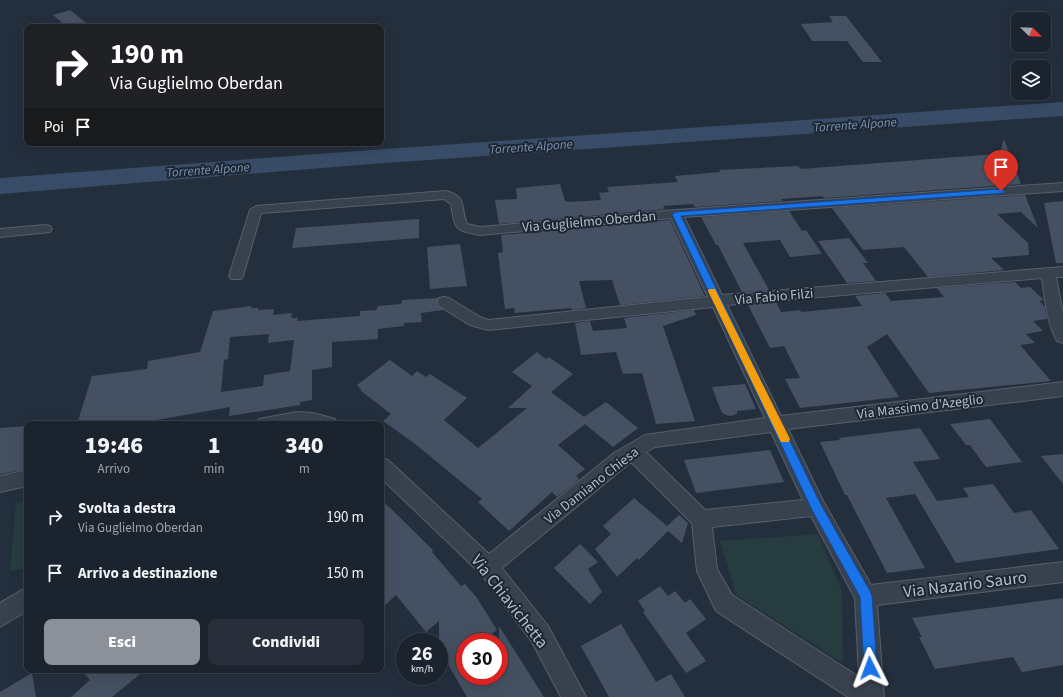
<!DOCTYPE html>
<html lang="it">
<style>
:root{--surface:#1b232e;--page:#282f3a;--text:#f1f3f6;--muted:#a0a4aa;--line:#39404a;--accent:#8c9099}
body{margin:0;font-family:"Source Sans 3",sans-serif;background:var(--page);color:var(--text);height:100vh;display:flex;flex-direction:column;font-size:15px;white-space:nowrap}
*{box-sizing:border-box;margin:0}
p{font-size:13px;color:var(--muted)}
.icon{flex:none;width:22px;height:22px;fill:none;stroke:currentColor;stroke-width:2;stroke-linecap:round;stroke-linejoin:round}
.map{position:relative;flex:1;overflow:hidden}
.side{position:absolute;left:24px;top:421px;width:360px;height:252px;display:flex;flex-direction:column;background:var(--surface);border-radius:8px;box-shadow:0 4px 16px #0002,0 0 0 1px var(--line)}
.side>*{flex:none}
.guide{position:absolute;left:24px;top:24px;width:360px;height:122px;border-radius:8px;box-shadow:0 4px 16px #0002,0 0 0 1px var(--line);background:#202124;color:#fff;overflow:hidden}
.needle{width:26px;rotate:113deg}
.controls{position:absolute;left:1011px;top:12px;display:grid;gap:8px}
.controls a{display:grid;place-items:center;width:40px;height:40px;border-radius:8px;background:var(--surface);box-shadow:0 4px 16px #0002,0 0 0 1px var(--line);font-size:20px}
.speed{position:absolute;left:396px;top:633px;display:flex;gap:8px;font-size:20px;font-weight:700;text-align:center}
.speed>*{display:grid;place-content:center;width:52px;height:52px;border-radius:50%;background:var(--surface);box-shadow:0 4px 16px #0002,0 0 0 1px var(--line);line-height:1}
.speed small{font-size:10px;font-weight:400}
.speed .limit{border:6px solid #d22;background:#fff;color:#111}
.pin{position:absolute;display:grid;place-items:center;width:34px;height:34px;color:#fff;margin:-41px -17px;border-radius:50% 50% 50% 0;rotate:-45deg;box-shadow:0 0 4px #0007}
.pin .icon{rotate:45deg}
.me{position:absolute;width:44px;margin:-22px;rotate:357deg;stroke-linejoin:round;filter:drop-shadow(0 0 3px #0008)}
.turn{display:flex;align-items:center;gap:14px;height:84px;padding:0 20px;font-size:18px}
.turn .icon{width:52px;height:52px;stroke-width:2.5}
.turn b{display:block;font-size:28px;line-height:34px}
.then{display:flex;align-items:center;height:38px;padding:0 20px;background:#0003;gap:8px;font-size:15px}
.eta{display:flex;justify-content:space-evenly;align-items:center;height:68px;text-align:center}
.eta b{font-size:24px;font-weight:800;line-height:28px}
.button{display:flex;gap:8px;margin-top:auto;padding:8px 20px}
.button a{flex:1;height:46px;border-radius:8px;background:var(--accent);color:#fff;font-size:16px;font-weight:800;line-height:46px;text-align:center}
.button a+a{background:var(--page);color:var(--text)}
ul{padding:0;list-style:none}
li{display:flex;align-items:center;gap:12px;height:56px;padding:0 20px}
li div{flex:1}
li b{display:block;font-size:15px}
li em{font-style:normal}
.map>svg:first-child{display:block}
.green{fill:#263c3f}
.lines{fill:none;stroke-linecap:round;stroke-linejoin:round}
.river{fill:#394c67;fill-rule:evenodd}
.building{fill:#455162;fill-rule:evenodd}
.minor-casing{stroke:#565f6c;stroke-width:2}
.minor{fill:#38414e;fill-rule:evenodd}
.route{fill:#1a73e8;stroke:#114b97}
.slow{fill:#f59e0b}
.labels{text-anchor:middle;stroke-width:4;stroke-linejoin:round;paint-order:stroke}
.far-water-label{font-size:13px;font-style:italic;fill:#7c92b1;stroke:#1d2633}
.street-label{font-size:14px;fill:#b4bcc9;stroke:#1d2633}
.near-street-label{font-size:17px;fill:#b4bcc9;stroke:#1d2633}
</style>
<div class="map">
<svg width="1063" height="697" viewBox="0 0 1063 697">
<rect width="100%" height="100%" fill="#242f3e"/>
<path class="green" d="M27,500V568L10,571L16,503Z
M818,534L842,591L843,663L736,595L720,541Z"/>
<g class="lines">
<path class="river" d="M1063,102V116L371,164L0,194V178L371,150Z"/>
</g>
<path class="building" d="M70,10L91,27H67L53,15Z
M829,16H846L882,62H863L847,41H812L801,24L833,22Z
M1004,139L1021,184L824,198L822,196L781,199L783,201L695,207L693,204L663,206L665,209L499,224L495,200L517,199L516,188L560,184L565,201L569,202L601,200L599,193L609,192L607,187L678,182L675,176L720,172L719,170L798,166L801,169L996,154V152L1000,153Z
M1025,195L1038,228L1021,212L997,214L1028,243L1029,255L991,258L1004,270L928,277L904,247L863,250L832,208Z
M1063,201V263H1056L1044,203Z
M789,211L802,231L806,230L822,254L790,257L780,240L743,243L769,290L742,292L718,245H716L701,217Z
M419,219V238L292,248L296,228Z
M670,220L705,296L620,305L612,280L579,281L586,308L572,310L571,308L515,313L514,308L505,309L498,253L503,252L501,235Z
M849,238L868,263H863L876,281L847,283L818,241Z
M460,244L467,286L430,289L427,247Z
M1015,282L1021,288L1030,287L1044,300L1039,301L1045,307L1047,319L1033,321L1043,331L1026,334L1035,343L1020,345L1051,381L929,393L887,334L867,347L899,397L800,408L785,379L800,378L784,346L770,348L748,305L776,302L781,312L800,310L801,312L862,306L855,296L885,293L891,301L944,297L937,288Z
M438,298L436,303L443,310L421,313L422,322L404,323V326L378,329V339L332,342V367L312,370V400L300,402V405L229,416L230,407L134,424H77L92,376L147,369L148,361L200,352L213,311L251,306V308H258V310L274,309L273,315L292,313L291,318H298L297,321L360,316V311L376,310L378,306L401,304L402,300ZM269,334L268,343L294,340L290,371L264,375L263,386L221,392L224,360L228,359L230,337Z
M694,310L696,315L663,326L695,421L656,424L642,373L623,374L616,352L581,355L575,323L590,321L593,331L627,328L624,318Z
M537,352L546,359L549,357L573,374L551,392L584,417L606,402L638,428L613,447L585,424L558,445L585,469L576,476L579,479L577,481L557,497L552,492L509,531L478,502L482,499L414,443L383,421L391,414L360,390L361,389L357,385L390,360L412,376L417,371L426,377L430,374L467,398L444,420L478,448L527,408H508L532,386L512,372Z
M745,384L756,409L737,411V414L730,416L724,414L721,411L712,387Z
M990,419L1022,462L986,467L970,445H966L950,424Z
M27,426V469L0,474V428Z
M920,428L940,459L913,462L937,501L969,497L963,488L993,484L1014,513L1031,510L1059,549L956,563L915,494L886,498L925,568L887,573L847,495H845L820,442L840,440L839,438Z
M770,450L784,482L696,493L684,460Z
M1063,454V484L1041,456Z
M634,498L667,526L679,515L688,523L682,543L668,531L639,560L637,558L617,577L595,549L611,534L603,526Z
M381,499L433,550L432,552L461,586L465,584L477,598L497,630L481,642H465V676H499V626L544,697H467L439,649V621L426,632L396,595L381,609Z
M580,544L598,562L588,569L602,592L590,604L554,568Z
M660,586L668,596L675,591L685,603L690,599L706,619L686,633L706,661L686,673L643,612L645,611L638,601Z
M1063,598V665L1022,672L1013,657L935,669L919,637H922L912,618Z
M621,624L656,682L671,674L685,697H609L581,646Z
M81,670H145L112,697H71L90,680Z
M32,673L36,697H0V692Z"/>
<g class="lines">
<defs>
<path id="minor" d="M1063,183V191L684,217L722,295L1063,267V277H1056L1063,314V343L1057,341C1047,323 1045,299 1042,278L727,305L781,416L1063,382V396L788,429L823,501L871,585L1063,562V582L877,605L884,697H848L716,611L697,571L692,523L631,462L502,568L548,626L586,697H561L532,642L481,574L381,478V458L388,460L489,554L614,453L645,435L765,418L713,307L488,330L470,325L439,306L437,302L439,298L444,297L449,298L480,317L488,320L708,297L671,218L480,235C454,231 455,228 451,204L444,199L261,213L243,276L241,279H231L229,276L250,210L256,206L446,191C468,197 460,208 467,224L480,227L676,210ZM771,432L803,500L705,510L646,452L655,447ZM811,516L855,598L859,677L732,595L717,569L712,527Z
M45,225L50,226L52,229L50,232L0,237V229Z
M297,412L313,413L335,419L338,424H256L259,419Z
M27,470V486L0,492V476Z
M27,587V611L0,627V603Z"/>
</defs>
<use href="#minor" class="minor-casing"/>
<use href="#minor" class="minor"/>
</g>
<path class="route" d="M1001,189L1004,190V193L681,216L820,503L870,591L872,596L877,668L875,673L870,675L866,673L864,668L860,597L812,510L672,214L676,212Z"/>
<path class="slow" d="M709,289H715L790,439L789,442H781L708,291Z"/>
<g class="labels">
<g class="far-water-label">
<text transform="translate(855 124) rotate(-4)" y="5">Torrente Alpone</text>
<text transform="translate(531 146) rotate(-4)" y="5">Torrente Alpone</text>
<text transform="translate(208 169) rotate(-4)" y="5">Torrente Alpone</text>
</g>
<g class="street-label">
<text transform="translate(589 221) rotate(-5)" y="5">Via Guglielmo Oberdan</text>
<text transform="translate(774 296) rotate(-5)" y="5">Via Fabio Filzi</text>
<text transform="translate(920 406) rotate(-7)" y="5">Via Massimo d'Azeglio</text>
<text transform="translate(591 485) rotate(-38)" y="5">Via Damiano Chiesa</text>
</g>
<g class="near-street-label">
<text transform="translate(965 584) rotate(-7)" y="6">Via Nazario Sauro</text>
<text transform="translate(510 601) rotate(52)" y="6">Via Chiavichetta</text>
</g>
</g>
</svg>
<div class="controls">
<a><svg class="needle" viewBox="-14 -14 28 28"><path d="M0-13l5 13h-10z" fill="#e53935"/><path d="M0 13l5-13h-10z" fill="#a0a4aa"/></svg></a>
<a><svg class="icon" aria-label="layers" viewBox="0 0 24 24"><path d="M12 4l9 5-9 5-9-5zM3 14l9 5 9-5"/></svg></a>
</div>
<div class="speed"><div>26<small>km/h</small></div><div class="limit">30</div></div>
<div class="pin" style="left:1001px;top:191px;background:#d93025"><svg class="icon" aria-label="arrive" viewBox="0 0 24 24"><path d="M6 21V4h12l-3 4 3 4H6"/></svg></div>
<svg class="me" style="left:870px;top:668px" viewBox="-20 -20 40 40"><path d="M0-17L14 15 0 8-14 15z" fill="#1a73e8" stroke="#fff" stroke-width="4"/></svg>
<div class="guide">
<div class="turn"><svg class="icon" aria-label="right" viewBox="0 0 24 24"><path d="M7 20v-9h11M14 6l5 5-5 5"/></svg><div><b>190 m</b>Via Guglielmo Oberdan</div></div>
<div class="then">Poi<svg class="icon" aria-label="arrive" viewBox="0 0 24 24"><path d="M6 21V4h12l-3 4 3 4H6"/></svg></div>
</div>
<section class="side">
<div class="eta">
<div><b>19:46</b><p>Arrivo</p></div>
<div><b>1</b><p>min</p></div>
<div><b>340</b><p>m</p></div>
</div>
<ul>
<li><svg class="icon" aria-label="right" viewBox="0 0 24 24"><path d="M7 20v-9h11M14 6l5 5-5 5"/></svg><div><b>Svolta a destra</b><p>Via Guglielmo Oberdan</p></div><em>190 m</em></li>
<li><svg class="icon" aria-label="arrive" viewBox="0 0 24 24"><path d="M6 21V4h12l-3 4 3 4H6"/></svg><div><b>Arrivo a destinazione</b></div><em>150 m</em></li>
</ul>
<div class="button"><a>Esci</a><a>Condividi</a></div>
</section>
</div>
